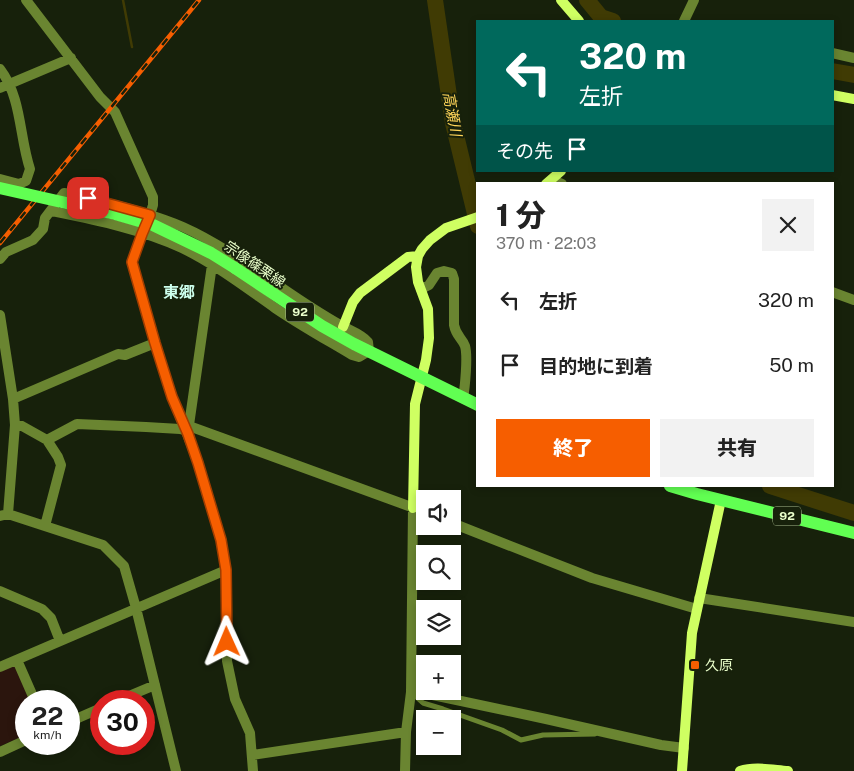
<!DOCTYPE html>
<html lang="ja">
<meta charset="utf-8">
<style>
:root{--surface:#fff;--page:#f2f2f2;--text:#222;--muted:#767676;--accent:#f65e00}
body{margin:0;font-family:"Public Sans","Noto Sans JP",sans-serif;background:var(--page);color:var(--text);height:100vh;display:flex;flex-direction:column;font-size:19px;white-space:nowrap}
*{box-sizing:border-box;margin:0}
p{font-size:16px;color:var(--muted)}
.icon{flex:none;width:28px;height:28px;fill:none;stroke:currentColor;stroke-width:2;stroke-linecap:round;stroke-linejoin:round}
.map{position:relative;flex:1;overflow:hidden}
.panel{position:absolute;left:476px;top:182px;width:358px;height:305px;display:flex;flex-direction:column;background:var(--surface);border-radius:0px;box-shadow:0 2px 8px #0003}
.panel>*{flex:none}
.top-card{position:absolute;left:476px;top:20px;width:358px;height:152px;border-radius:0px;box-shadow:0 2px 8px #0003;background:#00695c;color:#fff;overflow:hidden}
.controls{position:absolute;left:416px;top:490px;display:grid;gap:10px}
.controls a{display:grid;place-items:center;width:45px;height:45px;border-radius:0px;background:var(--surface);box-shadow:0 2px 8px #0003;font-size:25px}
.speed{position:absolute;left:15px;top:690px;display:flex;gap:10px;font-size:25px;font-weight:700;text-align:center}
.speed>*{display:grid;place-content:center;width:65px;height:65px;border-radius:50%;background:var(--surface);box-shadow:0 2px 8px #0003;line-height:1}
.speed small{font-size:12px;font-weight:400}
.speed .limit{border:8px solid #d22;background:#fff;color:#111}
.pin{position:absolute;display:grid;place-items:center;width:42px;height:42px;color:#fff;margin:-21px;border-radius:10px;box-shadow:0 2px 8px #0006}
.me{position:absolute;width:55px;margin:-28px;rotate:359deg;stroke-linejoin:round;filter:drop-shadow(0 0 4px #0008)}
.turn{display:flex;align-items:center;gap:18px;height:105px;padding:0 20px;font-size:22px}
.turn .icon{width:65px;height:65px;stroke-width:2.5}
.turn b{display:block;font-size:35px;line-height:42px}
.then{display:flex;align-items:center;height:48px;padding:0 20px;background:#0003;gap:10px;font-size:19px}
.round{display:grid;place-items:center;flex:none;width:52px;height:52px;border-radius:0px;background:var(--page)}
.overview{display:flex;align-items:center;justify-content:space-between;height:85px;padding:0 20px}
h1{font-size:30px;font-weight:800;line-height:38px}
.primary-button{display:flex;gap:10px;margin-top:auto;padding:10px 20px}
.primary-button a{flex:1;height:58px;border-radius:0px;background:var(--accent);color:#fff;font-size:20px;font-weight:800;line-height:58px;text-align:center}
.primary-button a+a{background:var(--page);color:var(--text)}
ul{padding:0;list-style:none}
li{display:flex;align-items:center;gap:15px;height:65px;padding:0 20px}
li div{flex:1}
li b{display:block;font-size:19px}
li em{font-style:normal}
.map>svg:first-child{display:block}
.green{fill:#2b150d}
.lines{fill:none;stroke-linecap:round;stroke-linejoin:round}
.stream{stroke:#403b04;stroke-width:2.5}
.river{stroke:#403b04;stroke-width:16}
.lane{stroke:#6a8531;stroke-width:5}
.street{stroke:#6a8531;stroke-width:10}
.secondary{stroke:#cfff62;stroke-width:10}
.primary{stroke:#61ff52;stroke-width:12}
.rail-casing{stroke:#f65e00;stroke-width:4.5}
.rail{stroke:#17210b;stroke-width:2.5;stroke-dasharray:8;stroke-linecap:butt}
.primary-bridge{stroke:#61ff52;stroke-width:12}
.route-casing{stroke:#a03d00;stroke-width:12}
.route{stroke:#f65e00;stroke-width:9}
.poi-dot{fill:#f65e00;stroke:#17210b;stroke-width:2}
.labels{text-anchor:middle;stroke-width:4;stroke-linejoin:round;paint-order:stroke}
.shield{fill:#17210b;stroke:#abbc91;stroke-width:1}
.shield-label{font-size:12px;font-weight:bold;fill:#eaffcb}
.street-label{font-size:14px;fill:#eaffcb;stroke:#17210b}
.poi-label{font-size:14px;fill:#eaffcb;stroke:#17210b;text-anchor:start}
.water-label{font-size:15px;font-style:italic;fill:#ffd559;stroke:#17210b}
.quarter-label{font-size:16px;font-weight:bold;fill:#cdffed;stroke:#17210b}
</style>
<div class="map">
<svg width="854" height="771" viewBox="0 0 854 771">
<rect width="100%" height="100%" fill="#17210b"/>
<path class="green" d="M12,666L17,668L31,701H26V735L0,746V671Z"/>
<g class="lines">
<path class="stream" d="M123,0L132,47"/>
<path class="river" d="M435,0L453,123L478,226
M587,0L601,17L613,21
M832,71L854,75
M770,486L854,513"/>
<path class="lane" d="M412,693L423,703L443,709L502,730L521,740L543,735L595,734"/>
<path class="street" d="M26,0L100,97L115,112L153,197V205L150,215L142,234L132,262L155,343L172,397L187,434L198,463L221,540L226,570L227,661L235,699L250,733L253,771
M684,21L694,0
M832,53L854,58
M0,69C22,98 19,136 30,169L26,181L19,184L0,179
M0,88L71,58
M552,180L562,184
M0,259L6,252L33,240L43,229L45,218L64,193L73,194C109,204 148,212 183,227C228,247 268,280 309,306C320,313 331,320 342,326C351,331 361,334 368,342L369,351L359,357L352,355C327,340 300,325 275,308C245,287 215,264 182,248C141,229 95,220 51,211
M421,289L429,285L437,273L444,271L452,273L454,279V325C456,336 462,338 465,346C468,356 465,387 463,398
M832,292L854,300
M0,315L13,399L15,425L8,514
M13,399L118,354L125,355L155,343
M15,425L22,426L47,440L77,424L146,427L180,429L186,430
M189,426L425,512
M188,432L212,265
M0,516L8,514L103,545L124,566L136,608L176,771
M452,523L592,578L697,609
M45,526L61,465L58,457L47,440
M0,591L42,609L51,618L60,641
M699,598L854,622
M17,660L35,701
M0,667L226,570
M411,692L428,694L546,719L661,745L684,748
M117,701L155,685
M69,722L101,708
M0,752L26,740
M252,755L406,732
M405,771L406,732L411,692L413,508"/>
<path class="secondary" d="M561,0L579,21
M832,95L854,99
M546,184L561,171
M343,327L353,302L360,293L408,257L418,256
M413,508L415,404L426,360L429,338L428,309L418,282L416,267L418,256L422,249L430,240L446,228L478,217
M682,771L692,633L721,500
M740,771C755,766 773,770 788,771"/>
<path class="primary" d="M235,268L322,326L354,344L478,405
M670,486L697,494L854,533"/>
<defs>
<path id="rail" d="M0,243L199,0"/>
</defs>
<use href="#rail" class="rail-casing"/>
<use href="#rail" class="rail"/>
<path class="primary-bridge" d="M0,188L115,214L153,225L211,253L235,268"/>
</g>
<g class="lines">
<defs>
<path id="route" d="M88,198L150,215L142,234L132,262L155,343L172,397L188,434L198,463L221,540L226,570L227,642"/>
</defs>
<use href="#route" class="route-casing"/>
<use href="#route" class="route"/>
</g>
<rect class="poi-dot" x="690" y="660" width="10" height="10" rx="2.5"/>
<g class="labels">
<g class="shield">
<rect x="286" y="302.5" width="28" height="19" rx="4"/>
<rect x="773" y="506.5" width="28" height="19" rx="4"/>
</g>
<g class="shield-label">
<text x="300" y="316">92</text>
<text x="787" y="520">92</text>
</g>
<g class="street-label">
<text transform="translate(255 264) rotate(34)" y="5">宗像篠栗線</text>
</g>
<g class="poi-label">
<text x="705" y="670">久原</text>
</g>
<g class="water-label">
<text transform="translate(452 114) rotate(80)" y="5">高瀬川</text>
</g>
<g class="quarter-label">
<text x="179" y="298">東郷</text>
</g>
</g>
</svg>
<div class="controls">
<a><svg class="icon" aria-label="sound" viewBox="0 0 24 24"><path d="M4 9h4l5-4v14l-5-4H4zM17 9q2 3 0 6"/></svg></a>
<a><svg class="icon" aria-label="search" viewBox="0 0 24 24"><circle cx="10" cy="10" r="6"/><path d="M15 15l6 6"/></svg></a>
<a><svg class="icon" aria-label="layers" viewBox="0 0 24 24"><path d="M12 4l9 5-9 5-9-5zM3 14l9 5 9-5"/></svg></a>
<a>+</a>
<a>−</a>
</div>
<div class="speed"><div>22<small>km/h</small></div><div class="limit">30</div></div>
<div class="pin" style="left:88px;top:198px;background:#d93025"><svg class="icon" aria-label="arrive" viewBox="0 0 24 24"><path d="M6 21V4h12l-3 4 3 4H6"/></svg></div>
<svg class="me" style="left:227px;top:642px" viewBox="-20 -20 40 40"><path d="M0-17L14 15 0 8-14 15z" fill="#f65e00" stroke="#fff" stroke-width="4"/></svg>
<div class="top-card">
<div class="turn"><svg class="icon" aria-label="left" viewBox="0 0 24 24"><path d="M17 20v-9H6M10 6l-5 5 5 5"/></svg><div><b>320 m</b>左折</div></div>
<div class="then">その先<svg class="icon" aria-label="arrive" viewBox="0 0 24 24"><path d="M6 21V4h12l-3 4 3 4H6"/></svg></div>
</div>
<section class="panel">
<div class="overview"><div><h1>1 分</h1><p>370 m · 22:03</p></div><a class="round"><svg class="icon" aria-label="close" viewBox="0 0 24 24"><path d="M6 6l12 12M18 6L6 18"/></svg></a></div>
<ul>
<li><svg class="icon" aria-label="left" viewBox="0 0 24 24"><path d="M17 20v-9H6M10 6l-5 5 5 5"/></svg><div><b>左折</b></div><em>320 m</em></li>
<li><svg class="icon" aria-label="arrive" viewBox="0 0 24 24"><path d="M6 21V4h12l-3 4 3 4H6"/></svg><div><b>目的地に到着</b></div><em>50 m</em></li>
</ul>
<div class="primary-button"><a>終了</a><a>共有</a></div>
</section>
</div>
